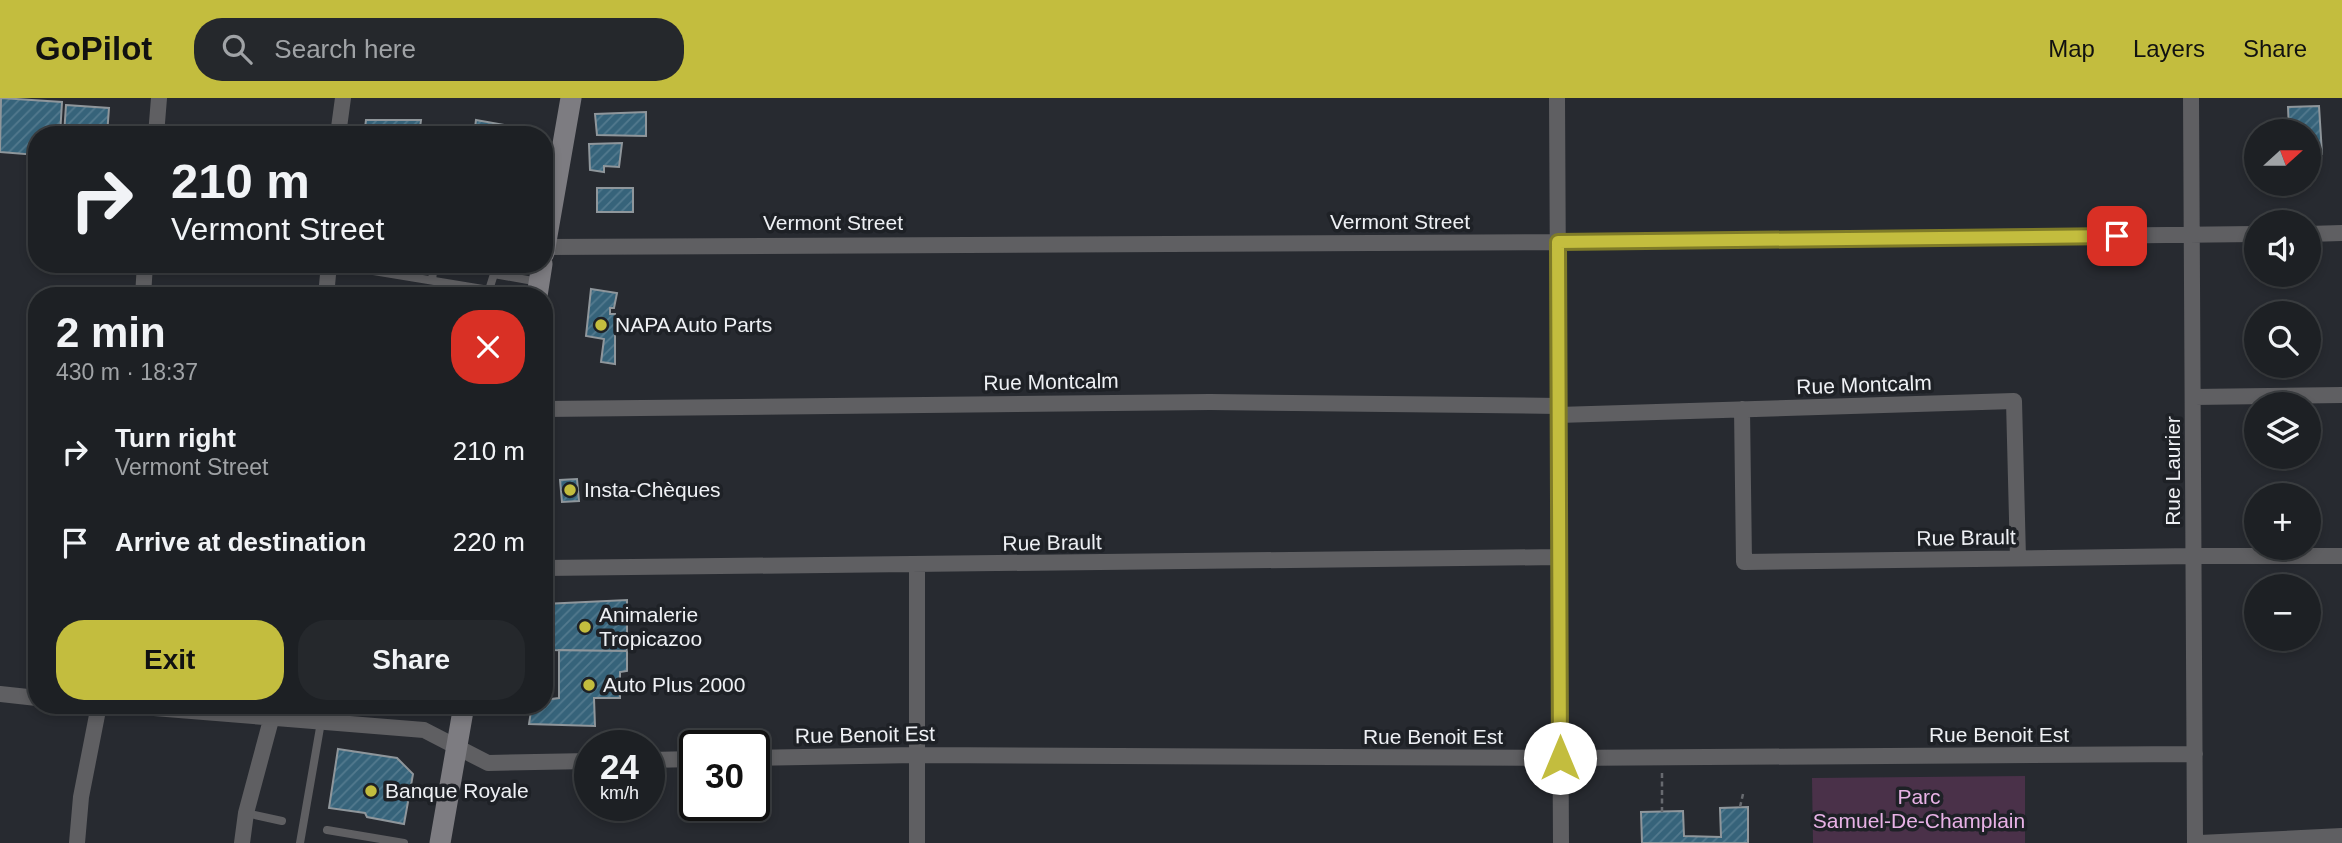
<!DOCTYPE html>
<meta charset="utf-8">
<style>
:root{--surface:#1d2024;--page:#25282c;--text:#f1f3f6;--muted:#a0a3a6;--line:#3b3e41;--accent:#c3bd3e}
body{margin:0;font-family:Helvetica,sans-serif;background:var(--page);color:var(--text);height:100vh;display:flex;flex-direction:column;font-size:26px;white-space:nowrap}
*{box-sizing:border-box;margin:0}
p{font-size:23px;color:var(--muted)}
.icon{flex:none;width:38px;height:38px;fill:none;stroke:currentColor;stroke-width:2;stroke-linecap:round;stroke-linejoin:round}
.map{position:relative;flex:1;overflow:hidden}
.side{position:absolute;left:28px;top:189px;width:525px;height:427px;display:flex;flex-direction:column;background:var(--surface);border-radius:28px;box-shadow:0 4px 10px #0003,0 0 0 2px var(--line)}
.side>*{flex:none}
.guide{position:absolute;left:28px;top:28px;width:525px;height:147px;border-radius:28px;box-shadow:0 4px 10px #0003,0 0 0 2px var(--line);background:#1d2024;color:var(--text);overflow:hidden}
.needle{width:46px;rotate:69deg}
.buttons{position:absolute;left:2244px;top:21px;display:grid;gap:14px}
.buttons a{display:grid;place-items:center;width:77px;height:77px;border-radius:50%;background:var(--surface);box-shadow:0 4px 10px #0003,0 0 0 2px var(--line);font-size:35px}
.speed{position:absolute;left:574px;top:632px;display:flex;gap:14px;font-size:35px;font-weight:700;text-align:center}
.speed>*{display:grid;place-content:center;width:91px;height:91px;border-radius:50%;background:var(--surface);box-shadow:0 4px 10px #0003,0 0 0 2px var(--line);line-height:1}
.speed small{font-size:18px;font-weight:400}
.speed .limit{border:4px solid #111;border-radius:10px;background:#fff;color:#111}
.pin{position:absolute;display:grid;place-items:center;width:60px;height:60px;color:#fff;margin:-30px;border-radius:14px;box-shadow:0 4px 10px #0006}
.me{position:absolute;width:77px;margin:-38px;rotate:0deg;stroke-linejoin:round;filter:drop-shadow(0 0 5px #0008)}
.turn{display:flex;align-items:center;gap:24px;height:147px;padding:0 28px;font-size:32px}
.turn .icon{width:91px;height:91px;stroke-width:2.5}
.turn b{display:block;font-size:49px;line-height:60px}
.round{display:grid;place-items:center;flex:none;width:74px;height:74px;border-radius:28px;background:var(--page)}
.head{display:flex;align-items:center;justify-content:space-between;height:119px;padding:0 28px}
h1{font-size:42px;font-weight:800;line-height:52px}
.action{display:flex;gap:14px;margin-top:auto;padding:14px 28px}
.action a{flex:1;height:80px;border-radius:28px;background:var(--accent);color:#111;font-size:28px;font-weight:800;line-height:80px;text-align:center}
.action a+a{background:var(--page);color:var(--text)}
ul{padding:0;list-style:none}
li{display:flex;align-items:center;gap:21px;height:91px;padding:0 28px}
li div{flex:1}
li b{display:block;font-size:26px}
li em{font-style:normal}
header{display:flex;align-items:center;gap:42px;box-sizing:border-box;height:98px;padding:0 35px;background:var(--accent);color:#111}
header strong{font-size:33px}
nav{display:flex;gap:38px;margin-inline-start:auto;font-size:24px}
.search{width:490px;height:63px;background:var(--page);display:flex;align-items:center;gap:18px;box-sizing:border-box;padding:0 24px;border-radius:28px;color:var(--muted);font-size:26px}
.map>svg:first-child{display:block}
.green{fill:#4a3149}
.building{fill:url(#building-hatch);stroke:#8f969b;stroke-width:2}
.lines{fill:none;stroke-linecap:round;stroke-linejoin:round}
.path{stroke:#676a6f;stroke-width:2.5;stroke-dasharray:5 3.5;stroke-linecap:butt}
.lane{stroke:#5f5f62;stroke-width:8}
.street{stroke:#5f5f62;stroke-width:16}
.secondary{stroke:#7d7c81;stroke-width:21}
.route-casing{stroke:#7f7b28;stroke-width:18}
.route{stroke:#c3bd3e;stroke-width:12}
.poi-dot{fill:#c3bd3e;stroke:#1e2126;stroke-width:2.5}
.labels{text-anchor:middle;stroke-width:7;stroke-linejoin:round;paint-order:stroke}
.street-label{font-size:21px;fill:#eef0f4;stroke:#1e2126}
.poi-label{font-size:21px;fill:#eef0f4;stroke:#1e2126;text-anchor:start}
.park-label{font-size:21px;fill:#e8b2e6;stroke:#1e2126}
</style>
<header>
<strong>GoPilot</strong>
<div class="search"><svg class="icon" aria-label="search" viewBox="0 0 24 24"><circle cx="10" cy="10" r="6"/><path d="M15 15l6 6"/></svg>Search here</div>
<nav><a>Map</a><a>Layers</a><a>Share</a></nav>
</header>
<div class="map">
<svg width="2342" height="745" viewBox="0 0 2342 745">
<defs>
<pattern id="building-hatch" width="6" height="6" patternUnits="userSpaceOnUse" patternTransform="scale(1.75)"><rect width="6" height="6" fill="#36637a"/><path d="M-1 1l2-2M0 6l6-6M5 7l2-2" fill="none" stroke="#537a8e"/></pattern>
</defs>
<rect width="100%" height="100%" fill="#272a30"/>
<path class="green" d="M2025,678V745H1813L1812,680Z"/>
<path class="building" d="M1,0L62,4L60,37H37V57L0,54Z
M66,7L109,10L107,37H64Z
M2319,8L2322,56H2315V45H2308V33H2289L2288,9Z
M646,14V38L597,37L595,16Z
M366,22H421L419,37H364Z
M476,22L516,29L515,37H474Z
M622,45L619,69L604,68V74L590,72L589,46Z
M597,90H633V114H597Z
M591,191L617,195L614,210H610V216H615V266L601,264L604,241L586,238Z
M577,381L579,403L562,404L560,382Z
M627,502V553L544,552V506Z
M559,552L627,553V573L620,574V600H594L595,628L529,626L532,607H544V602L559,600Z
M338,651L397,660L413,676L404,726L367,719L365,715L329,710Z
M1748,709V745H1642L1641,714L1683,713L1684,738L1721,739L1720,710Z"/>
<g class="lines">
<path class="path" d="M1662,675V714
M1740,709L1743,696"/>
<path class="lane" d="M331,166L489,192L494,176L539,184
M432,182L434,166
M246,715L282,723
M327,732L404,745
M300,745L321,624"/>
<path class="street" d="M1557,0L1561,745
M2191,0L2195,745
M156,37L159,0
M338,37L343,0
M2308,136L2342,135
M545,149L1557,144L2256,136
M143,198L145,166
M326,198L329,166
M2194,299L2342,297
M544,311L1210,304L1559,308
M1742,311L1744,464L2194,458H2342
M1558,317L2014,303L2018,460
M544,470L1559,459
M0,596L37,600
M117,607L424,632L488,665L590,663
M754,660L916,657L1560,660L2195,656
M649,662L695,661
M77,745L81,699L99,607
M242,745L246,715L275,607
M917,745V468
M2200,745L2342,738"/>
<path class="secondary" d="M544,155L571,0
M537,198L542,166
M440,745L464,607"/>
</g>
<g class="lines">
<defs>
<path id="route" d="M1560,660L1558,144L2117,138"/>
</defs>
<use href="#route" class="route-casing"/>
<use href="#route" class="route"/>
</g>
<g class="poi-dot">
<circle cx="601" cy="227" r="7"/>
<circle cx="570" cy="392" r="7"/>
<circle cx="585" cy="529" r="7"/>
<circle cx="589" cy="587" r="7"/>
<circle cx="371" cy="693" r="7"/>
</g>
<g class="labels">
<g class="street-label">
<text x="1400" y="131">Vermont Street</text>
<text x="833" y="132">Vermont Street</text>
<text transform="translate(1051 284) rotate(-1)" y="7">Rue Montcalm</text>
<text transform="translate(1864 287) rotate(-2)" y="7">Rue Montcalm</text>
<text transform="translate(2173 373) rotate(-90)" y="7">Rue Laurier</text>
<text transform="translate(1966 440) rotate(-1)" y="7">Rue Brault</text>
<text transform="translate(1052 445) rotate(-1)" y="7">Rue Brault</text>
<text transform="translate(865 637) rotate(-1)" y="7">Rue Benoit Est</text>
<text x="1999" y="644">Rue Benoit Est</text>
<text x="1433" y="646">Rue Benoit Est</text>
</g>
<g class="poi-label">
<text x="615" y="234">NAPA Auto Parts</text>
<text x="584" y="399">Insta-Chèques</text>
<text x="599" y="524">Animalerie<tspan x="599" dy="24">Tropicazoo</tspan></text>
<text x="603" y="594">Auto Plus 2000</text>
<text x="385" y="700">Banque Royale</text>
</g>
<g class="park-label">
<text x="1919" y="706">Parc<tspan x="1919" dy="24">Samuel-De-Champlain</tspan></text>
</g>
</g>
</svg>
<div class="buttons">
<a><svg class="needle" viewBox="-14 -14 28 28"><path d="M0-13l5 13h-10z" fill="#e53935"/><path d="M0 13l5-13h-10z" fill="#a0a3a6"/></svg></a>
<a><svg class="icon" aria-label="sound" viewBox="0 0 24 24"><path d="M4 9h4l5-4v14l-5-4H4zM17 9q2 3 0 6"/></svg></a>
<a><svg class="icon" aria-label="search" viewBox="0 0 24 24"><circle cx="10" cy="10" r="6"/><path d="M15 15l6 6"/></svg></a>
<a><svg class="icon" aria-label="layers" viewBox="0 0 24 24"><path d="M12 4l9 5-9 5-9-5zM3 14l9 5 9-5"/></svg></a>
<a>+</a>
<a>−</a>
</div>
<div class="speed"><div>24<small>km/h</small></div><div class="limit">30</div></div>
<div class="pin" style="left:2117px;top:138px;background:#d93025"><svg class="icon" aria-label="arrive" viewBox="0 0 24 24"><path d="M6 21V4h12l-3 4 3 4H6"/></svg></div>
<svg class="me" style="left:1560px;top:660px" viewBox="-20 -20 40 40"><circle r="19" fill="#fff"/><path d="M0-13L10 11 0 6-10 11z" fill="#c3bd3e"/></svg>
<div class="guide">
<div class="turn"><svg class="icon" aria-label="right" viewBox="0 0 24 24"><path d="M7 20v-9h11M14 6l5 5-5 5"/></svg><div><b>210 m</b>Vermont Street</div></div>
</div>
<section class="side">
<div class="head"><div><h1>2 min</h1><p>430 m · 18:37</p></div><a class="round" style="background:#d93025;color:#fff"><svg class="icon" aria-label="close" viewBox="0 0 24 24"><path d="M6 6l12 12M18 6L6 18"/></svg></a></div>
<ul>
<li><svg class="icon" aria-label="right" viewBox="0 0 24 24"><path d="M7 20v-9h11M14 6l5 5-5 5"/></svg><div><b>Turn right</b><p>Vermont Street</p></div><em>210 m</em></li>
<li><svg class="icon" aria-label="arrive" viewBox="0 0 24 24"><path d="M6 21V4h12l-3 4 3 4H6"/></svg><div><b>Arrive at destination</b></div><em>220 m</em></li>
</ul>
<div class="action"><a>Exit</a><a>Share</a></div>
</section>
</div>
